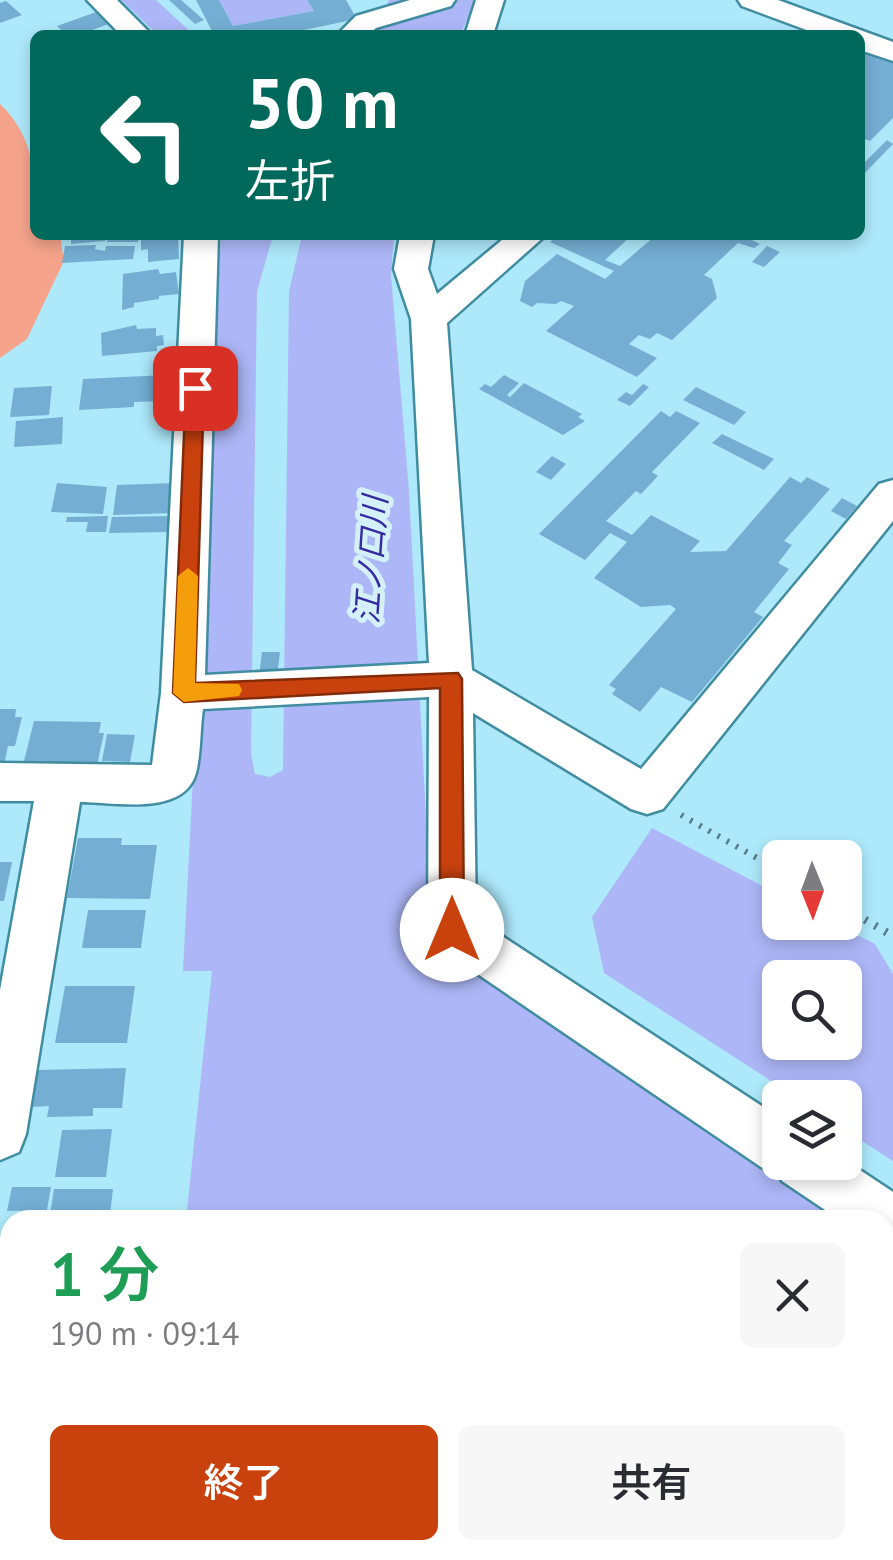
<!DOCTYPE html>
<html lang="ja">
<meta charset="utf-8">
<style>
:root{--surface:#fff;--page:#f7f7f7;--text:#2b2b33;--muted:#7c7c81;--accent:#c9420e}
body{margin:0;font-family:"PT Sans","Noto Sans JP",sans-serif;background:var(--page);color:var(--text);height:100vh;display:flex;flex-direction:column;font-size:38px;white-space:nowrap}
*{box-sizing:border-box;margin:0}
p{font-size:32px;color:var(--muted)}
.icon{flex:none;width:55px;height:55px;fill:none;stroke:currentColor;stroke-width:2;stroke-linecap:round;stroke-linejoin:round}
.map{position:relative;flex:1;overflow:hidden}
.side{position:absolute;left:0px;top:1210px;width:895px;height:350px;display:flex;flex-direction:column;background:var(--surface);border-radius:30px 30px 0 0;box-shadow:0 5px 15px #0003}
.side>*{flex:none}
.hud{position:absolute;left:30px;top:30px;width:835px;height:210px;border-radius:15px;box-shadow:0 5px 15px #0003;background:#00695c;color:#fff;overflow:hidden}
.needle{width:65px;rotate:179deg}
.controls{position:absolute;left:762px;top:840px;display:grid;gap:20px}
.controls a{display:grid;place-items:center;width:100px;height:100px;border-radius:15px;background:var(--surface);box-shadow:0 5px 15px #0003;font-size:50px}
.pin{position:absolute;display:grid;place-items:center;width:85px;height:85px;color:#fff;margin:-42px;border-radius:20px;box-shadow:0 5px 15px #0006}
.me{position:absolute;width:110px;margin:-55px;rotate:0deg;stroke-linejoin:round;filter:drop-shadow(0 0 8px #0008)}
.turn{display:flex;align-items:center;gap:35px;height:210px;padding:0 50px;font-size:45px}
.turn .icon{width:130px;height:130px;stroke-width:2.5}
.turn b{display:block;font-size:70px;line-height:85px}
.round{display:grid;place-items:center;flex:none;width:105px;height:105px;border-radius:15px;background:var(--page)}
.headline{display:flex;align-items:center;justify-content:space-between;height:170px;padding:0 50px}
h1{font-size:60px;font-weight:600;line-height:75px;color:#1e9e55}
.action{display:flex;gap:20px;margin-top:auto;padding:20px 50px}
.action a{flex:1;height:115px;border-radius:15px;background:var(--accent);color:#fff;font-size:40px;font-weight:600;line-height:115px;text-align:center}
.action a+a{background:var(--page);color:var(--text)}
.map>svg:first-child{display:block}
.green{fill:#f5a48b}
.water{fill:#adb7f7;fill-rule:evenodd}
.building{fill:#74aed3}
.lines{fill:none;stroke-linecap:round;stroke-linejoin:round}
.minor-casing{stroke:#408da1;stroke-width:5}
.path-far1{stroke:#577d89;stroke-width:6;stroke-dasharray:2.5 8;stroke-linecap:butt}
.path{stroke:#577d89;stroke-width:8;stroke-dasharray:2.5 9;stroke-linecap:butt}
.minor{fill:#fff;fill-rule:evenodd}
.route{fill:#c9420e;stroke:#832b09;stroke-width:2.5}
.slow{fill:#f59e0b}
.labels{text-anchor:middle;stroke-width:10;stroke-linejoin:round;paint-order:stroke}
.water-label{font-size:32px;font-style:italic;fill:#362ba3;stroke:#d4f1fa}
</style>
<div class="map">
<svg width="893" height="1560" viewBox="0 0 893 1560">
<rect width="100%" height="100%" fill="#aee9fb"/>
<path class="green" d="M0,104C39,141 35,186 35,235H60L64,261L27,339L0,358Z"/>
<path class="water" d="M121,0H156L194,35H158Z
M219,0H307L314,11L233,26Z
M389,0H476L460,35H374Z
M221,235H273L257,292L251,753L255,774L270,777L283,770L289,291L302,235H394L391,275L409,491L431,913L865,1220H186L212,971H183Z
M652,828L780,895V922L833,923L875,944L893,974V1161L845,1130V1098L796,1097L604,973L592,917ZM780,978H845V1042H780Z
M885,1234L893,1240V1560H150L151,1550H885Z"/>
<path class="building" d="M169,0H181L204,20L195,24Z
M196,0H219L233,26L314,11L307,0H346L354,14L352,20L280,35H214Z
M6,1L22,15L0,23V3Z
M96,12L109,24L78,35H67L57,26Z
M860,48L893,60V118L870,141L860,137Z
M887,140L893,144L860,178V167Z
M71,235H106L105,241L71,244Z
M108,235H139L138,242H107Z
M141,235H178L179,259L148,262V249L141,250Z
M558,235H632L605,260L620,266L656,235H741L760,244L754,248L738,243L704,275L712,279L717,298L672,340L657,333L650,339L639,335L629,344L657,358L637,377L546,331L574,306L561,301L556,304L537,303L532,307L520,301L525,281L557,254L605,279L614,271L550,242Z
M96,245L95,249L105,251L106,246H135L133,259L62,263L65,246Z
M767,246L780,252L764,267L752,262Z
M158,269L160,274L176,272L179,294L159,296V299L134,303V307L122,310L123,274Z
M136,325L137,329L156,328V336L163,335L164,345L157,346V351L102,356L101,333Z
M166,375L164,401L134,402V407L79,410L83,379Z
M504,375L519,383L507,395L510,397L524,383L582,414L578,417L585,421L563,435L479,389L485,384L491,387Z
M643,384L649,387L630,406L617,400L626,392L632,395Z
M52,386L49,415L10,417L14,388Z
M696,387L746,412L734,425L683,400Z
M661,411L670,417L676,411L700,423L652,472L658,476L641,494L636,491L606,521L632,535L651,515L700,541L690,552L726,551L790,477L801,483L807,477L830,489L784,541L792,545L778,563L789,569L754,612L763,617L692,702L661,687L640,712L612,694L616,689L609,685L676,609L670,605L641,607L594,578L627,542L610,533L585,560L539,534Z
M63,417L62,444L14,447L16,421Z
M722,434L774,459L764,470L712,443Z
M552,456L566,464L551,480L536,472Z
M57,483L107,487L103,514L51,512Z
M176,483L174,513L113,515L117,485Z
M842,498L857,506L846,519L831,511Z
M108,516L106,532H86L88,522H66L67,517Z
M172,516L170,532L109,533L112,517Z
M262,652H280L277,677L259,676Z
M0,709H16L15,717H22L15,746H8L4,765H0Z
M34,721L101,722L99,733H104L97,765L24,761Z
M107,734L135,735L130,762L102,761Z
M78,838H122L121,845H157L150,899L67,898Z
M0,862H12L4,901H0Z
M88,910H146L141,948H82Z
M65,986H135L127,1043H55Z
M126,1068L122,1108H93V1116L47,1117L49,1106L32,1107L37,1070Z
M112,1129L106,1177H55L62,1130Z
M12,1187H51L47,1210L7,1211Z
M54,1189H113L110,1214H119L118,1220H40V1216L50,1215Z
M5,1374H10V1430H0Z
M0,1441H10V1472H0Z
M10,1504V1550H67L65,1560H0V1505Z"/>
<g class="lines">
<defs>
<path id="minor" d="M87,0H117L152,35H121Z
M410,0H455L451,6L376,28L368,35H337L356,16Z
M476,0H504L493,35H465Z
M738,0H778L893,42V61L860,50V35H820L742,6Z
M184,235H218L205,675L429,663L411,319L394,269L400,235H434L428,269L437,294L508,235H546L447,323L472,670L641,769L879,484L893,480V521L663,809L647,814L631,809L473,713L476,919L780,1118V1162L845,1160L893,1192V1251L885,1248V1220H840L782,1181L780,1175L761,1167L435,945L428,930L429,697L203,709C200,730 201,753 196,773C184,817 113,802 80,802L26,1134L19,1152L0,1160V990L34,801H0V763L152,765L161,693Z"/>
</defs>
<use href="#minor" class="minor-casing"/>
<path class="path-far1" d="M681,815L780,871"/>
<path class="path" d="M845,908L893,936"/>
<use href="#minor" class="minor"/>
</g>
<path class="route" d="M195,381L204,388L195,683L458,673L462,679L464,930L461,937L452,941L444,937L440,930V688L184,702L173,693L186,388Z"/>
<path class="slow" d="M188,568L198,576L195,683L239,684L242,690L239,696L184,702L173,693L178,576Z"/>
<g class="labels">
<g class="water-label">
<text transform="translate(371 560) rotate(-86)" y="11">江ノ口川</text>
</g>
</g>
</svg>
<div class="controls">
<a><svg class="needle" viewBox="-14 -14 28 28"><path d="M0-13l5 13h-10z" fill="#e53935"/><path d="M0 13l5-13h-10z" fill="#7c7c81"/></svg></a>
<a><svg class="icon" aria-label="search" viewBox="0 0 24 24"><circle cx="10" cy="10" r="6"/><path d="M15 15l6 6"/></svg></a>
<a><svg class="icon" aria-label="layers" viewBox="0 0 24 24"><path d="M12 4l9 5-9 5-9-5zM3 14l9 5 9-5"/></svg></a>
</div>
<div class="pin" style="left:195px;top:388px;background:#d93025"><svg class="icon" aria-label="arrive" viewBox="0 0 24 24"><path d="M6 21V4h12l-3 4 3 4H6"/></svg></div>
<svg class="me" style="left:452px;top:930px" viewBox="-20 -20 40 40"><circle r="19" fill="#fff"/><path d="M0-13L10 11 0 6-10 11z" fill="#c9420e"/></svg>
<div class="hud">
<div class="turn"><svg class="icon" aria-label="left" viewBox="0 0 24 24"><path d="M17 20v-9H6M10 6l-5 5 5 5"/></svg><div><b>50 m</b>左折</div></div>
</div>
<section class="side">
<div class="headline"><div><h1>1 分</h1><p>190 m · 09:14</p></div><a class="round"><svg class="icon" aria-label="close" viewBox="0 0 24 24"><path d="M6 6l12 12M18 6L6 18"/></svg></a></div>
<div class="action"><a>終了</a><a>共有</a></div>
</section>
</div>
